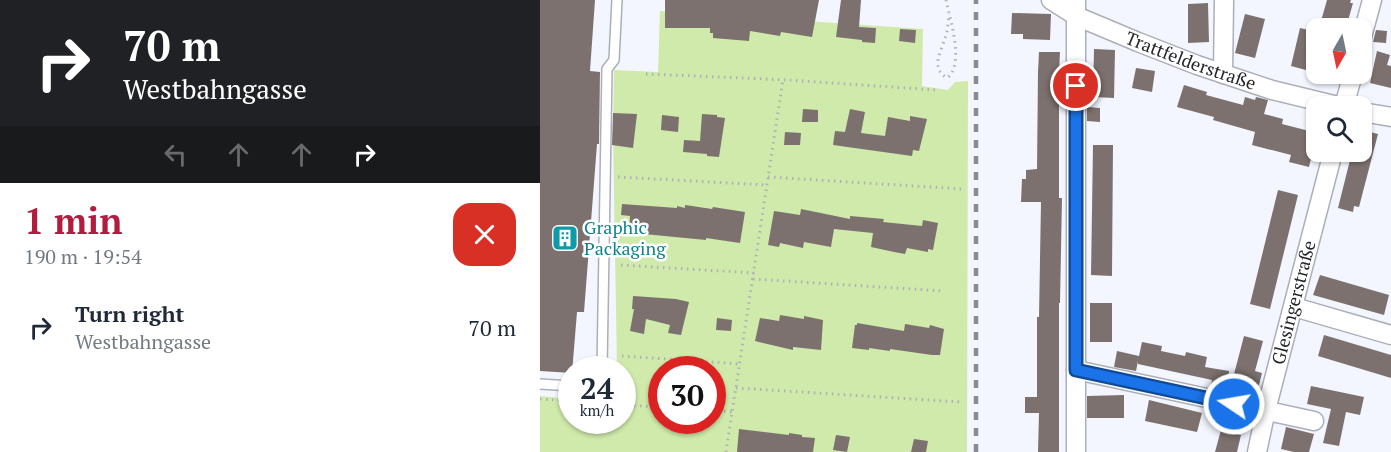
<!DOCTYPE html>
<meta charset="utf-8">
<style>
:root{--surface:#fff;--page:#f2f2f3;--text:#1f2937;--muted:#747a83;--accent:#b01d3f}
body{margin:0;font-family:"PT Serif",serif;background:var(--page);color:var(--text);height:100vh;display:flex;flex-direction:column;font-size:22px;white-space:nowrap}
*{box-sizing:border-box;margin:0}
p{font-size:20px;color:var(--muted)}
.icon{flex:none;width:33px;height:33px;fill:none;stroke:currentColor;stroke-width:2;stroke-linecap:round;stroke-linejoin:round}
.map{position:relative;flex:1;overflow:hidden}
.drawer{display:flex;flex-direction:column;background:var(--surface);width:540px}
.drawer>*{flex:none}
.guide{background:#202124;color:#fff;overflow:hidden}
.needle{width:39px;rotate:189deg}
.fabs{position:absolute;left:766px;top:18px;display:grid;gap:12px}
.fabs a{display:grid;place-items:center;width:66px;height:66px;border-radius:12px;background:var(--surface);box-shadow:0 2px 4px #0004;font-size:30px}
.speed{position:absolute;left:18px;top:356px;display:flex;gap:12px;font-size:30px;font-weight:700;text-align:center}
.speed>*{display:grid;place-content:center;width:78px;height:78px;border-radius:50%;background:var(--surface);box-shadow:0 2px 4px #0004;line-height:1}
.speed small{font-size:15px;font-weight:400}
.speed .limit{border:9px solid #d22;background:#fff;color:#111}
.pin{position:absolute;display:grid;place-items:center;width:51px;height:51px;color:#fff;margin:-26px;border:3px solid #fff;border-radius:50%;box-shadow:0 2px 6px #0007}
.me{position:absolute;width:66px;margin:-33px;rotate:282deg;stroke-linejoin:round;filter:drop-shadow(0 0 4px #0008)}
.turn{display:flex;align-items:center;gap:21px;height:126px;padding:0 24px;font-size:27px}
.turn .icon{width:78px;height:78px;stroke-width:2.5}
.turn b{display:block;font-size:42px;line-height:51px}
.lanes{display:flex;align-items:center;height:57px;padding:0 24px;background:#0003;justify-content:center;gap:30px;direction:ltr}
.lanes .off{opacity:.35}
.round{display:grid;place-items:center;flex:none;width:63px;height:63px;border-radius:18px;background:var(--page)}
.head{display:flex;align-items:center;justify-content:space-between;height:102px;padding:0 24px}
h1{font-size:36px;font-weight:800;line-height:45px;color:var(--accent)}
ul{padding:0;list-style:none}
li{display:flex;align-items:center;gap:18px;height:84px;padding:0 24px}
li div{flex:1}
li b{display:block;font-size:22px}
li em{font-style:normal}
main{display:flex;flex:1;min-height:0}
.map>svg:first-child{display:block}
.green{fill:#cfeaab;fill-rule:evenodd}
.building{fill:#7c716e}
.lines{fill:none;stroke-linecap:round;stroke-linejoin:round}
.service-casing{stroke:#acafb9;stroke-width:12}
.minor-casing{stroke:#acafb9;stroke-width:21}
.path{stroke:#afb1b8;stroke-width:3;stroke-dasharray:1.5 4.5;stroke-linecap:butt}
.service{stroke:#fff;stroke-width:9}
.minor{stroke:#fff;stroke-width:18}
.rail{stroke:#898b90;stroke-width:4.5;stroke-dasharray:8 8;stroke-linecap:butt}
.route-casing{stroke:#114b97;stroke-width:15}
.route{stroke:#1a73e8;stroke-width:10}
.labels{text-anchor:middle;stroke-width:5;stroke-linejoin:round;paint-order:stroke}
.street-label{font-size:18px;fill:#25272a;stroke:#fff}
.culture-label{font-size:18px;fill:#0d838f;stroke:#fff;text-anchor:start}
</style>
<main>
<section class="drawer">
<div class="guide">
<div class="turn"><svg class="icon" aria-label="right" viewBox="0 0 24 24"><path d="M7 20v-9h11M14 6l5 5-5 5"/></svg><div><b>70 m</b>Westbahngasse</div></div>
<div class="lanes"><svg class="icon off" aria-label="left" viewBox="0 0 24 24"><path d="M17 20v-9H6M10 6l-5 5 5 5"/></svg><svg class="icon off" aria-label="ahead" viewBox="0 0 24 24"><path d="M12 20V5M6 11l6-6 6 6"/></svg><svg class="icon off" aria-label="ahead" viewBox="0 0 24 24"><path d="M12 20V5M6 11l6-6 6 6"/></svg><svg class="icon" aria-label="right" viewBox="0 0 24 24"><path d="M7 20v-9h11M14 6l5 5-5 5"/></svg></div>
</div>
<div class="head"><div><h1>1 min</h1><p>190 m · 19:54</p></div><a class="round" style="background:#d93025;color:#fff"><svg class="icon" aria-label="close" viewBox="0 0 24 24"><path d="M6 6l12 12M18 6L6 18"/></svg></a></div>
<ul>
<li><svg class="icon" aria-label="right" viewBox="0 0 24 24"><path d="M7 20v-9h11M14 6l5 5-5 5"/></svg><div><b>Turn right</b><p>Westbahngasse</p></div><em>70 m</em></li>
</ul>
</section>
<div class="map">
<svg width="851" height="452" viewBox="0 0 851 452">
<rect width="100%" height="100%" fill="#f3f6fe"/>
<path class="green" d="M120,11L383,29L382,86L408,90L415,82L428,81L427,452H0V396L31,399L32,420H82V369H77L73,134L74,70L118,72ZM122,369H172V420H122Z"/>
<path class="building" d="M0,0H55L50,71L60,72L59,144H57L44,312H37L32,373L0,371Z
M125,0H279L272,37L241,32L240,36L210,31L209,41L173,38V33H170V28H125Z
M301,0H321L319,27L336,28L335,43L322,42V40L296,37Z
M787,0H811L810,3H813L806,28H779Z
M668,3L669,42L648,43V4Z
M472,13L511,14L510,40L483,39V34H471Z
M705,14L725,19L715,58L695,53Z
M760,28L777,32V73L751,66Z
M360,29L376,30L375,43L359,41Z
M836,30L847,31L846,43L833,42Z
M554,49L575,50L574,98L553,97Z
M837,51L850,55L847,65L851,66V88L830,83Z
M499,52H520L518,93H519V198H522L520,303H519V452H498L499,413H485V397H497V317H499L501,202H481L482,179H486V170L497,169L498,72Z
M596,68L615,71L612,92L592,88Z
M644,85L667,92L666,95L703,105L705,97L715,100L716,97L728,100L724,114L743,119L742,124L777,133L769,167L749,162L751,155L712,145L715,132L673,120L674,117L637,107Z
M547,107L560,108V122L547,121Z
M263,109L278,110V122H262Z
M310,109L325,112L321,133L345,136L348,117L370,121V116L387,119L379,151L373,150L372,156L293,145L295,131L305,132Z
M73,113L97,114L93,148L72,145Z
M162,114L177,115V117L185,118L179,157L167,156V154L143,152L144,140L160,141Z
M122,115L139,117L138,132L121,130Z
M822,130L838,134L819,207L814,206L813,212L798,208L812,152H822Z
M245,132L261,133L260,145H244Z
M553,145H573L572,276L551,275Z
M738,190L758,195L730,309L710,304Z
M82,204L137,208V206L145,208V205L172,209L173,207L205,212L200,243L166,238V240L104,234V235L89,234L90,216L81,215Z
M261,209L310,219V216L344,219L343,222L382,226L383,220L398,223L393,250L388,249V252L367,248L365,254L354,252L331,247L333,233L294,229L291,247L264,242L263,248L240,243L239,247L228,245L234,211L260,215Z
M780,275L849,295L844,315L773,295Z
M93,296L136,299L149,302L141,335L128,333L130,325L106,319L104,334L90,331L94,309H92Z
M550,303H572V342H550Z
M240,315L264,319V316L283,320L281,350L253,347V350L215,341L220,318L239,321Z
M177,318L192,320L191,331L176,330Z
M317,323L364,331L365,324L389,328L390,325L404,329L400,355H392L350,349V351L329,348V350L312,348L315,325H317Z
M784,335L851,355V378L778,356Z
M704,336L723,341L715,371L722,373L719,385L693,378Z
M602,342L622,346L621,351L645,356L646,352L667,357L665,367L689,371L686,390L671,387L672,380L598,364V361L596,371L574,367L577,351L599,356Z
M771,386L824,397L820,415L806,412L799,446L783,443L791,409L767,404Z
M584,395V418H547V396Z
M609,400L662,413L657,432L605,421Z
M746,427L774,434L769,452H754L741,449Z
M199,429L249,435V433L262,435V437L275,438L273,452H197Z
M681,430L701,435L697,452H675Z
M296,435L310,437L307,452L293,450Z
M374,439L388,441L386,452H371Z"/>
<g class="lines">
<defs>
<path id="service" d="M62,369L67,69L74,60L77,0
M0,384L32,386"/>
<g id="minor">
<path id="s1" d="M511,0L536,16L598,42L657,65L732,90L798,106"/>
<path d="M822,37L832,0"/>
<path d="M683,74L684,0"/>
<path d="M804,106L813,74"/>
<path d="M822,112L851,117"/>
<path d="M754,307L851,335"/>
<path d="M536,370L774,421"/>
<path d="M536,452V0"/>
<path id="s2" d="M717,452L726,410L793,152"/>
</g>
</defs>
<use href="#service" class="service-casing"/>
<use href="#minor" class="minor-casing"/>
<path class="path" d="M406,0C410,19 425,65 407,78C390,68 401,52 405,38C408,31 408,22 409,14
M106,74L248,80L396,90
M78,177L226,185
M228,177L422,189
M81,265L214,273
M213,279L404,291
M82,356L200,364
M196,388L421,402
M0,399L32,401
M82,405L122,407
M172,410L192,412
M186,452L243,80"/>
<use href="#service" class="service"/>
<use href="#minor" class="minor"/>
<path class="rail" d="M436,452V0"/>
</g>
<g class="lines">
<defs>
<path id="route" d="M536,86V370L694,404"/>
</defs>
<use href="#route" class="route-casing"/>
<use href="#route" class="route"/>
</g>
<defs>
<symbol id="building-square" viewBox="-11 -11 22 22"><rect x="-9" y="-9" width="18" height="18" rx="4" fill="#0f9aa8" stroke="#fff"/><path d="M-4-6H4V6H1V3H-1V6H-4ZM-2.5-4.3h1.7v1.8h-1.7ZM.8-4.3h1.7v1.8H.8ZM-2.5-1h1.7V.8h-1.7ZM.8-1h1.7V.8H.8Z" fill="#fff"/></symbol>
</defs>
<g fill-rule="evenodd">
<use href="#building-square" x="10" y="223" width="30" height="30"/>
</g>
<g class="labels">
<g class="street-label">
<text dy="6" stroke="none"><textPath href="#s1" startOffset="153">Trattfelderstraße</textPath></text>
<text dy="6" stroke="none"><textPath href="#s2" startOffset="154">Glesingerstraße</textPath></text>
</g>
<g class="culture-label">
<text x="44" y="234">Graphic<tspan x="44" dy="21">Packaging</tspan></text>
</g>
</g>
</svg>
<div class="fabs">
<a><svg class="needle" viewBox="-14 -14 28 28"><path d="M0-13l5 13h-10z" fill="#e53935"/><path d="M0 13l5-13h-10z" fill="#747a83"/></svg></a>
<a><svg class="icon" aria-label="search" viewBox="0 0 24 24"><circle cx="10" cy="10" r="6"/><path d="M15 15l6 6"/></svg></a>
</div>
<div class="speed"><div>24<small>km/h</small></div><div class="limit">30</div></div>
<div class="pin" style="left:536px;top:86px;background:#d93025"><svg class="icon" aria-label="arrive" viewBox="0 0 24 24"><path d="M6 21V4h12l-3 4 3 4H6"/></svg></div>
<svg class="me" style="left:694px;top:404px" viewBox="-20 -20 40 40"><circle r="17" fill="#1a73e8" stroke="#fff" stroke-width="3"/><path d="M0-11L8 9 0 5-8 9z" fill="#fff"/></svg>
</div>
</main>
